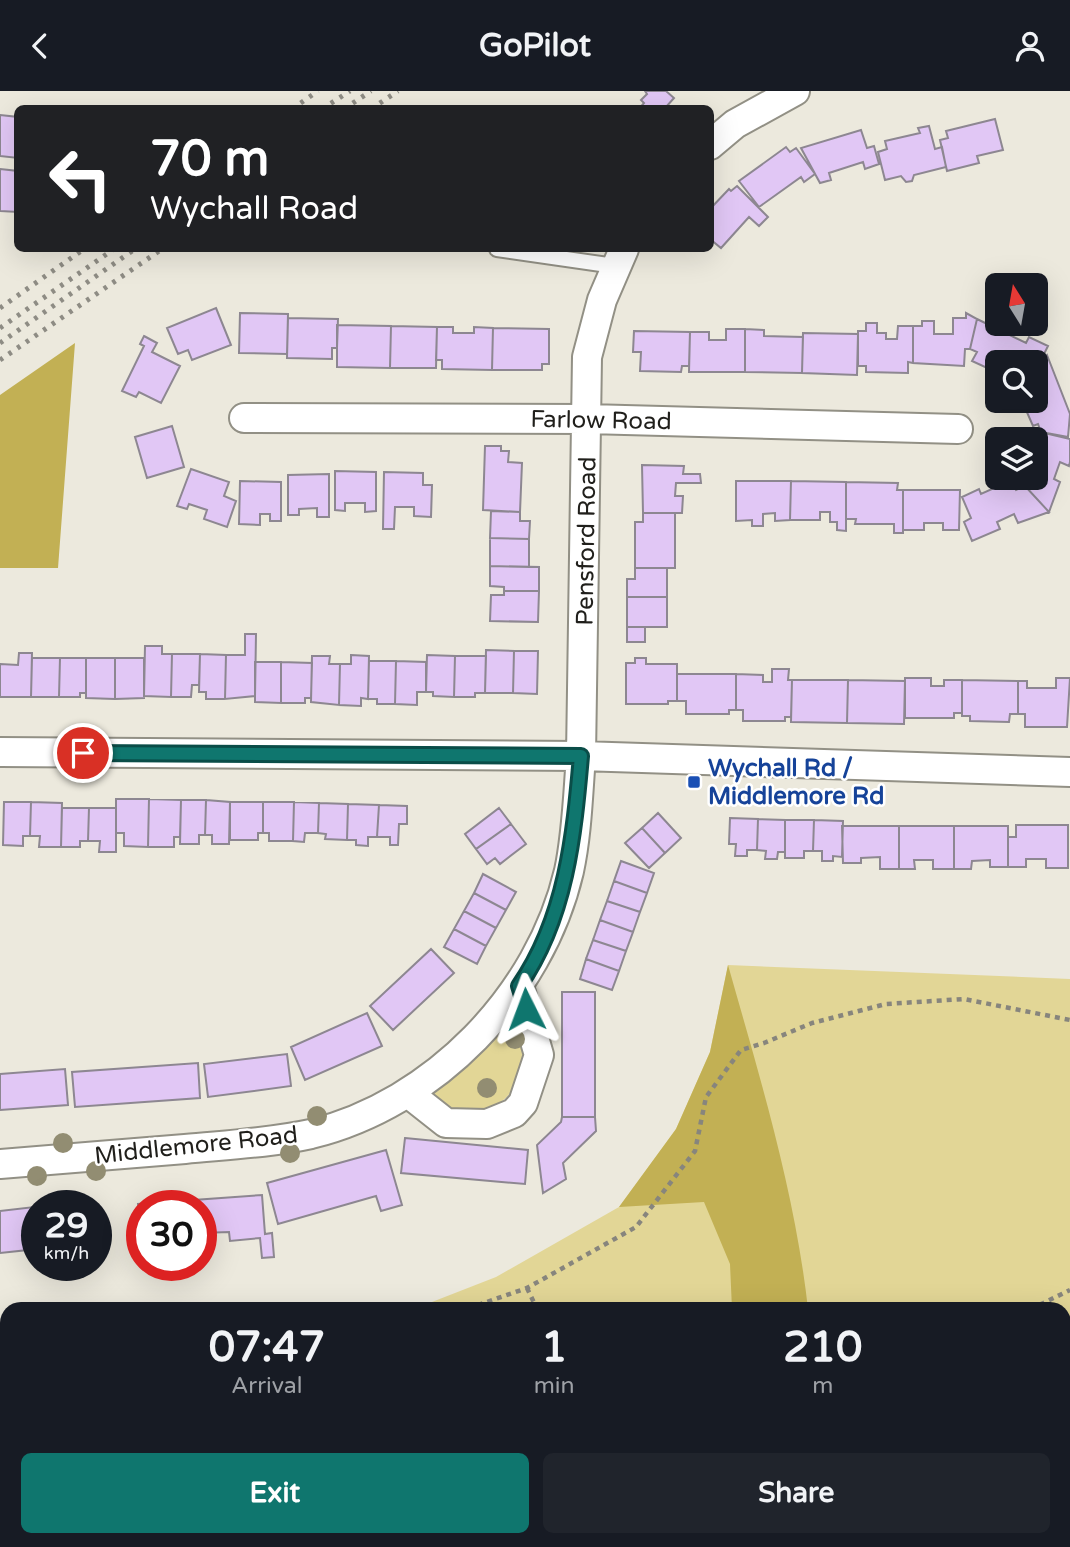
<!DOCTYPE html>
<style>
:root{--surface:#171b24;--page:#20242c;--text:#f1f3f6;--muted:#9ea1a6;--accent:#0f766e}
body{margin:0;font-family:"Varela Round",sans-serif;background:var(--page);color:var(--text);height:100vh;display:flex;flex-direction:column;font-size:26px;white-space:nowrap}
*{box-sizing:border-box;margin:0}
p{font-size:23px;color:var(--muted)}
.icon{flex:none;width:38px;height:38px;fill:none;stroke:currentColor;stroke-width:2;stroke-linecap:round;stroke-linejoin:round}
.map{position:relative;flex:1;overflow:hidden}
.side{position:absolute;left:0px;top:1211px;width:1071px;height:245px;display:flex;flex-direction:column;background:var(--surface);border-radius:21px 21px 0 0;box-shadow:0 7px 28px #0002}
.side>*{flex:none}
.hud{position:absolute;left:14px;top:14px;width:700px;height:147px;border-radius:10px;box-shadow:0 7px 28px #0002;background:#202124;color:#fff;overflow:hidden}
.needle{width:46px;rotate:349deg}
.tools{position:absolute;left:985px;top:182px;display:grid;gap:14px}
.tools a{display:grid;place-items:center;width:63px;height:63px;border-radius:10px;background:var(--surface);box-shadow:0 7px 28px #0002;font-size:35px}
.speed{position:absolute;left:21px;top:1099px;display:flex;gap:14px;font-size:35px;font-weight:700;text-align:center}
.speed>*{display:grid;place-content:center;width:91px;height:91px;border-radius:50%;background:var(--surface);box-shadow:0 7px 28px #0002;line-height:1}
.speed small{font-size:18px;font-weight:400}
.speed .limit{border:10px solid #d22;background:#fff;color:#111}
.pin{position:absolute;display:grid;place-items:center;width:60px;height:60px;color:#fff;margin:-30px;border:4px solid #fff;border-radius:50%;box-shadow:0 2px 7px #0007}
.me{position:absolute;width:77px;margin:-38px;rotate:357deg;stroke-linejoin:round;filter:drop-shadow(0 0 5px #0008)}
.turn{display:flex;align-items:center;gap:24px;height:147px;padding:0 21px;font-size:32px}
.turn .icon{width:91px;height:91px;stroke-width:2.5}
.turn b{display:block;font-size:49px;line-height:60px}
.eta{display:flex;justify-content:space-evenly;align-items:center;height:119px;text-align:center}
.eta b{font-size:42px;font-weight:700;line-height:49px}
.action{display:flex;gap:14px;margin-top:auto;padding:14px 21px}
.action a{flex:1;height:80px;border-radius:10px;background:var(--accent);color:#fff;font-size:28px;font-weight:700;line-height:80px;text-align:center}
.action a+a{background:var(--page);color:var(--text)}
header{display:flex;justify-content:space-between;align-items:center;height:91px;padding:0 21px;background:var(--surface);font-size:32px;font-weight:700}
.map>svg:first-child{display:block}
.green{fill:#e2d696}
.forest{fill:#c2b054}
.lines{fill:none;stroke-linecap:round;stroke-linejoin:round}
.river{stroke:#5896d5;stroke-width:44}
.building{fill:#e1c7f5;stroke:#8d8791;stroke-width:2}
.lane-casing{stroke:#929085;stroke-width:18}
.street-casing{stroke:#929085;stroke-width:32}
.path{stroke:#87857d;stroke-width:4.5;stroke-dasharray:5 5;stroke-linecap:butt}
.lane{stroke:#fff;stroke-width:14}
.street{stroke:#fff;stroke-width:28}
.rail{stroke:#8e8c84;stroke-width:5;stroke-dasharray:3.5 7;stroke-linecap:butt}
.tree{fill:#928d72}
.route-casing{stroke:#0a4d48;stroke-width:18}
.route{stroke:#0f766e;stroke-width:12}
.transit-dot{fill:#1a4fb4;stroke:#fff;stroke-width:2.5}
.labels{text-anchor:middle;stroke-width:5;stroke-linejoin:round;paint-order:stroke}
.street-label{font-size:24px;fill:#201f1b;stroke:#fff}
.transit-label{font-size:24px;font-weight:bold;fill:#164399;stroke:#fff;text-anchor:start}
</style>
<header><svg class="icon" aria-label="back" viewBox="0 0 24 24"><path d="M15 5l-7 7 7 7"/></svg>GoPilot<svg class="icon" aria-label="person" viewBox="0 0 24 24"><circle cx="12" cy="8" r="4"/><path d="M4 21q1-7 8-7t8 7"/></svg></header>
<div class="map">
<svg width="1070" height="1456" viewBox="0 0 1070 1456">
<rect width="100%" height="100%" fill="#ece9dd"/>
<path class="green" d="M728,874L1070,888V1227L1064,1229V1218H414L496,1186L619,1116L676,1038L710,961Z
M515,918L532,964C506,1016 500,1024 440,1016L431,1005L432,995Z
M0,1286L7,1290V1449H601L587,1456H0Z
M1070,1376V1456H772L796,1449H1064V1378Z"/>
<path class="forest" d="M75,252L58,477H0V304Z
M728,874C760,987 795,1101 808,1218H732L730,1173L704,1111L619,1116L676,1038L710,961Z
M1070,1227V1376L1064,1378V1229Z
M0,1286L7,1290V1374L0,1375Z
M601,1449H796L772,1456H587Z"/>
<g class="lines">
<path class="river" d="M1064,1262L1070,1259
M635,1456L652,1449"/>
</g>
<path class="building" d="M645,0H666L674,7L666,16L668,18H639L644,12L641,9L647,3Z
M0,24L18,26V67L0,65Z
M995,28L1003,59L977,65L979,72L947,80L940,49L948,47L946,40Z
M929,35L935,58L942,56L946,76L914,84L912,90L906,91L901,85L885,89L878,61L887,58L885,50L920,42L918,37Z
M861,39L867,57L874,55L879,73L865,78L863,71L829,82L831,89L820,92L801,57Z
M786,56L790,61L796,57L815,83L804,91L801,86L759,116L739,90Z
M0,78L18,80V121L0,120Z
M737,95L768,126L759,135L749,126L721,157L710,148V118L729,98L731,100Z
M216,217L231,254L192,269L188,259L178,263L167,237Z
M240,222L288,223L287,263L239,262Z
M966,222L977,228L970,258H965L964,275L913,272V235H922V230H934V243H953V227H966Z
M288,227L338,228L337,257H332V268L287,267Z
M977,228L1026,252L1029,246L1048,255L1041,269L1036,273L998,271V282L972,270L977,261L970,258Z
M866,232H877V242H886V248H897L898,235H913V272L908,271V282L866,281V275H858V240H866Z
M337,234L391,235L390,277L337,276Z
M391,235L437,236L436,277H390Z
M437,236H453V242H474V236L493,237L492,279L442,278V269H436Z
M493,237L549,238V273H542V279H492Z
M726,238H745V281H689L690,241H709V249H726Z
M745,238L764,239V245L803,246L802,282L745,281Z
M634,240L690,241L689,275H682L681,281L640,280L641,261H633Z
M803,242L858,243L857,284L802,282Z
M144,245L157,252L152,261L180,275L161,312L139,301L136,306L122,300L144,255L140,253Z
M1047,264L1070,323L1068,346L1041,341L1038,333L1033,335L1022,310H1036V273Z
M172,335L184,376L147,387L135,346Z
M1036,340L1070,348V371L1069,375L1060,371L1054,388L1060,391L1049,421L1025,395L1027,390L1019,387H1036V348H1033Z
M485,355H501V360H509L508,371L522,372L520,421L483,419Z
M642,374L684,375L683,383H700L701,392H676L675,405H683L682,422H643Z
M191,378L229,391L224,405L236,410L227,436L204,428L207,419L189,413L187,418L177,415Z
M335,380L376,381V420L365,421V412H345V420L335,419Z
M384,381L423,382V394H432L431,426L414,425V416H395L394,438H383Z
M329,383V426H317V417L299,418V424H288V384Z
M1012,389L1016,399L1025,395L1049,421L1018,432L1014,423L997,431L1000,438L972,450L964,431L971,427L962,406L979,398L981,403Z
M240,390L281,391V430H270V423H260V434L239,433Z
M736,390H791L790,429L775,430V422L763,423V435H752V429L736,430Z
M791,390L846,391V440L837,439V431H830V421H820V429H790Z
M846,391L898,392L897,399H903V442H894V433H855L856,428H846Z
M903,399H960L959,439H943V432H924V439H903Z
M491,420L520,421V430H530L529,448L490,447Z
M643,422H675V477H635V431H643Z
M490,447L529,448V476L490,475Z
M490,475L539,476V500H504V496L490,495Z
M635,477H667V506H627V488H635Z
M504,500H539L538,531L490,530L491,504H504Z
M627,506H667V536H627Z
M627,536H645V551H627Z
M245,543H256L255,605L225,608L226,564H245Z
M145,555H162V563H172L171,606L144,605Z
M486,559L514,560L513,602H485Z
M514,560H538L537,603L513,602Z
M19,562H32L31,606H0V573L18,574Z
M172,563H200L199,594H192L191,606H171Z
M200,563L226,564L225,608H206V601H199Z
M351,564L369,565L368,608L361,607V615L339,614L340,573H351Z
M427,564L455,565L454,606L433,605V601H426Z
M312,565H330L329,573H340L339,614L311,611Z
M455,565H486L485,602H475V606H454Z
M32,567H60L59,606H31Z
M60,567H86V602H80V606H59Z
M86,567H115V608L86,607Z
M115,567H144V607L115,608Z
M635,567H646V573H677V610H668V613H626V572H635Z
M369,570H396L395,613H377V608H368Z
M396,570L426,571V601H417V614L395,613Z
M255,571H281V612L255,611Z
M281,571L312,572L311,607H305V612H281Z
M772,578H789L788,589H792L791,626H785V630H743V619H736V583L763,584V591H772Z
M677,583H736V619H729V623H686V610H677Z
M905,587H931V595H944V589H962V622H954V627H905Z
M1056,587H1070L1067,636H1025V623H1018V590H1027V597H1056Z
M792,589H848L847,632L791,631Z
M848,589L905,590L904,633L847,632Z
M962,589L1018,590V623H1010L1009,631L970,630V625H962Z
M116,708H149L148,756L124,755V742H116Z
M149,708L181,709L180,746H174V756H148Z
M181,709H206L205,744H199V753H180Z
M206,709L230,711L229,753H212V744H205Z
M4,711H31L30,745H23V755L3,754Z
M31,711L62,712L61,756H39L40,745H30Z
M230,711H263V742H258V749H230Z
M263,711H294L293,750H269V742H263Z
M294,711L319,712L318,742H305L304,751L293,750Z
M319,712L348,713L347,749L325,748L326,743L318,742Z
M348,713L379,714L377,746H368V755L356,754V749H347Z
M379,714L407,715V733H399L398,754H390V746H377Z
M62,717H89L88,750H80V756H61Z
M89,717H116V761H99L100,750H88Z
M499,717L511,733L476,758L465,743Z
M658,722L681,747L665,762L642,737Z
M730,727L758,728L757,759H747V765H735L736,753H729Z
M758,728L785,729V761H778L777,768H765L766,760L757,759Z
M785,729H814L813,760H804V767H785Z
M814,729L843,730L842,766L833,765V770H822V760H813Z
M511,733L526,753L500,773L495,767L487,773L476,758Z
M1016,734H1068V777H1046V768H1026V776H1008V746H1016Z
M842,735H899V778H880V766L861,767V772H843Z
M899,735H954V778H933V769H914L915,778H899Z
M954,735H1008V776H990V769L972,770L971,778H954Z
M642,737L665,762L649,777L625,752Z
M621,770L654,782L647,802L614,790Z
M483,783L516,801L506,819L474,802Z
M614,790L647,802L640,821L607,810Z
M474,802L506,819L496,837L464,820Z
M607,810L640,821L633,841L600,829Z
M464,820L496,837L486,855L454,838Z
M600,829L633,841L626,860L593,849Z
M454,838L486,855L477,873L444,856Z
M593,849L626,860L619,880L586,868Z
M431,858L454,882L393,939L370,915Z
M586,868L619,880L612,899L580,888Z
M562,901H595V1026H562Z
M367,922L382,955L305,989L291,956Z
M287,963L291,995L208,1006L204,973Z
M198,972L200,1007L75,1016L72,981Z
M65,978L68,1014L0,1019V983Z
M562,1026H595L596,1040L563,1072L566,1088L543,1102L537,1054L561,1031Z
M405,1047L528,1059L525,1093L401,1082Z
M386,1059L402,1114L381,1120L376,1105L278,1133L267,1092Z
M262,1104L265,1143L272,1142L274,1166L262,1167L260,1147L230,1150L229,1141L201,1142V1115H142L141,1159L138,1113Z
M34,1116L37,1158L0,1162V1120Z"/>
<g class="lines">
<defs>
<path id="lane" d="M497,158L615,175"/>
<path id="street" d="M710,54L735,33L795,0
M244,327L588,328L958,338
M0,661L581,665L1070,681
M408,1002L446,1032L487,1033L514,1022L523,1012L539,964L519,895
M0,1073C62,1068 123,1063 185,1058C226,1054 270,1052 311,1043C434,1013 540,904 569,780C577,743 578,703 581,665L587,266L602,209L624,158"/>
</defs>
<use href="#lane" class="lane-casing"/>
<use href="#street" class="street-casing"/>
<path class="path" d="M527,1197L537,1218
M428,1218L481,1213L527,1197L636,1136L695,1060L706,1006L741,959L764,952L812,932L886,913L964,908L1070,929
M1031,1218L1070,1199
M1064,1378L1070,1376
M1064,1428L1070,1427
M1036,1449L1038,1456
M44,1456L52,1449
M353,1456L376,1449
M772,1456L796,1449
M971,1456L999,1449"/>
<use href="#lane" class="lane"/>
<use href="#street" class="street"/>
<path class="rail" d="M292,18L318,0
M322,18L350,0
M344,18L371,0
M371,18L398,0
M0,217L84,158
M0,237L114,158
M0,252L135,158
M0,269L162,158"/>
</g>
<g class="tree">
<circle cx="515" cy="948" r="10"/>
<circle cx="487" cy="997" r="10"/>
<circle cx="317" cy="1025" r="10"/>
<circle cx="63" cy="1052" r="10"/>
<circle cx="290" cy="1062" r="10"/>
<circle cx="96" cy="1080" r="10"/>
<circle cx="37" cy="1085" r="10"/>
</g>
<g class="lines">
<defs>
<path id="route" d="M83,662L581,665C574,745 566,827 519,895L526,918"/>
</defs>
<use href="#route" class="route-casing"/>
<use href="#route" class="route"/>
</g>
<rect class="transit-dot" x="687" y="684" width="14" height="14" rx="3.5"/>
<g class="labels">
<g class="street-label">
<text transform="translate(601 329) rotate(1)" y="8">Farlow Road</text>
<text transform="translate(586 450) rotate(-89)" y="8">Pensford Road</text>
<text transform="translate(196 1054) rotate(-6)" y="8">Middlemore Road</text>
</g>
<g class="transit-label">
<text x="708" y="685">Wychall Rd /<tspan x="708" dy="28">Middlemore Rd</tspan></text>
</g>
</g>
</svg>
<div class="tools">
<a><svg class="needle" viewBox="-14 -14 28 28"><path d="M0-13l5 13h-10z" fill="#e53935"/><path d="M0 13l5-13h-10z" fill="#9ea1a6"/></svg></a>
<a><svg class="icon" aria-label="search" viewBox="0 0 24 24"><circle cx="10" cy="10" r="6"/><path d="M15 15l6 6"/></svg></a>
<a><svg class="icon" aria-label="layers" viewBox="0 0 24 24"><path d="M12 4l9 5-9 5-9-5zM3 14l9 5 9-5"/></svg></a>
</div>
<div class="speed"><div>29<small>km/h</small></div><div class="limit">30</div></div>
<div class="pin" style="left:83px;top:662px;background:#d93025"><svg class="icon" aria-label="arrive" viewBox="0 0 24 24"><path d="M6 21V4h12l-3 4 3 4H6"/></svg></div>
<svg class="me" style="left:526px;top:918px" viewBox="-20 -20 40 40"><path d="M0-17L14 15 0 8-14 15z" fill="#0f766e" stroke="#fff" stroke-width="4"/></svg>
<div class="hud">
<div class="turn"><svg class="icon" aria-label="left" viewBox="0 0 24 24"><path d="M17 20v-9H6M10 6l-5 5 5 5"/></svg><div><b>70 m</b>Wychall Road</div></div>
</div>
<section class="side">
<div class="eta">
<div><b>07:47</b><p>Arrival</p></div>
<div><b>1</b><p>min</p></div>
<div><b>210</b><p>m</p></div>
</div>
<div class="action"><a>Exit</a><a>Share</a></div>
</section>
</div>
